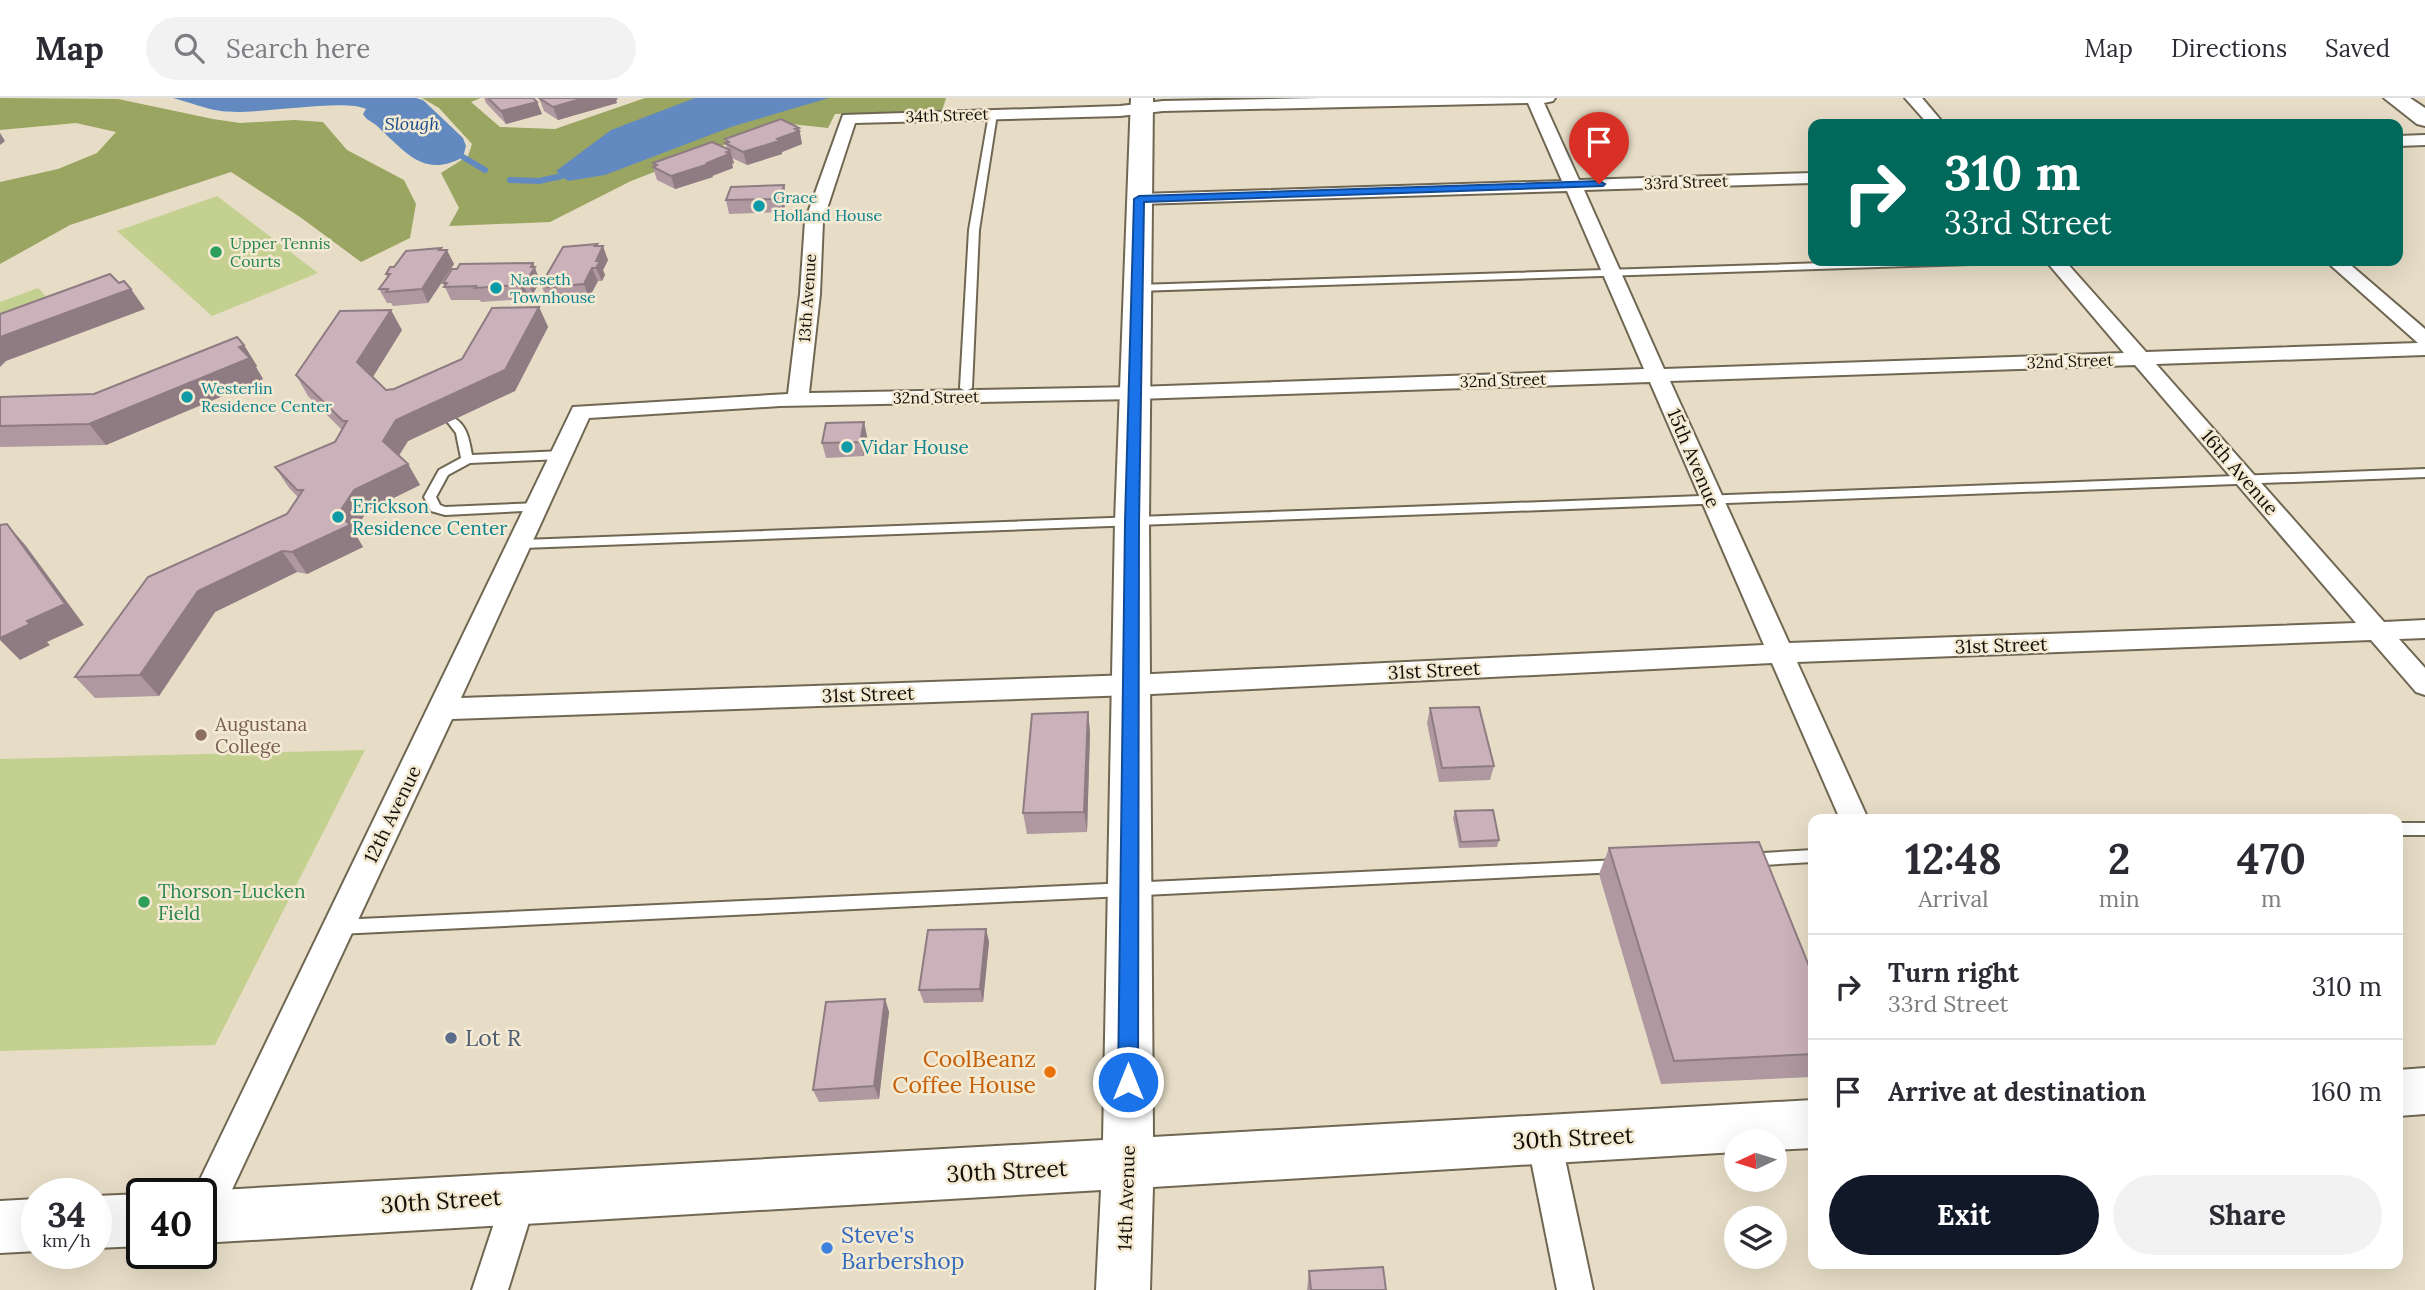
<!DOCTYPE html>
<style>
:root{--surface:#fff;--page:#f2f2f3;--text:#2b2b33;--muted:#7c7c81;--line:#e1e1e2;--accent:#111827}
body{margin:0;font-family:Lora,serif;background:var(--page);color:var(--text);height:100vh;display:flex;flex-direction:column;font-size:26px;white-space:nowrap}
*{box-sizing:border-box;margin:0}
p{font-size:23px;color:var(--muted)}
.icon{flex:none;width:38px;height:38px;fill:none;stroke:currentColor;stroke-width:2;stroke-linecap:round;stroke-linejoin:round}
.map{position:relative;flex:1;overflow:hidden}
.panel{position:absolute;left:1808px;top:716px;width:595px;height:455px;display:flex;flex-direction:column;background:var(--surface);border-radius:14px;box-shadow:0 7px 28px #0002}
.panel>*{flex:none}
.hud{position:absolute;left:1808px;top:21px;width:595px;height:147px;border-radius:14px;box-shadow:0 7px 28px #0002;background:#00695c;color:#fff;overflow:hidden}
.needle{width:46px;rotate:266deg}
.buttons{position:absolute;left:1724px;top:1031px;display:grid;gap:14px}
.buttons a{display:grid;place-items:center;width:63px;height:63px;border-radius:50%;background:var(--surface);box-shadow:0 7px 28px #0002;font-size:35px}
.speed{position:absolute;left:21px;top:1080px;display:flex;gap:14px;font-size:35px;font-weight:700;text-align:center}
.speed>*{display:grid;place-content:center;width:91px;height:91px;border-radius:50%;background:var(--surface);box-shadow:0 7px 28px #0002;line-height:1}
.speed small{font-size:18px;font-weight:400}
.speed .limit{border:4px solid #111;border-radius:10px;background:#fff;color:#111}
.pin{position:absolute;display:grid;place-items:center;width:60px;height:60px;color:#fff;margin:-72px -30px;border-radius:50% 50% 50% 0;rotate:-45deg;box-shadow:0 0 7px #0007}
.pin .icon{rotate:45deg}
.me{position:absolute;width:77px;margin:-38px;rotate:0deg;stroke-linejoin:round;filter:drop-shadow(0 0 5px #0008)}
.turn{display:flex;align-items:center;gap:24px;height:147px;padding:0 21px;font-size:32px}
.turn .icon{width:91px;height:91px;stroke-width:2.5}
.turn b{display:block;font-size:49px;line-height:60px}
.eta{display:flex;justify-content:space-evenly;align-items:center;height:119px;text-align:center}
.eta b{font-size:42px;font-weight:800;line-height:49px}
.primary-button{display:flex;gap:14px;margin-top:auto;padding:14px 21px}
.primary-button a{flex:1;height:80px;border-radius:42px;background:var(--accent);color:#fff;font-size:28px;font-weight:800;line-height:80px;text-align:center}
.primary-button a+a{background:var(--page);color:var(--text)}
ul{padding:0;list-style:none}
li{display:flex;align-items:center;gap:21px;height:105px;padding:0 21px;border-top:2px solid var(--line)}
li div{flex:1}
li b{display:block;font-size:26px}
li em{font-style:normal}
header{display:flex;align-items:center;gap:42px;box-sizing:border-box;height:98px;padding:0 35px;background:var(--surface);border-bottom:2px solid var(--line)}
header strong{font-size:33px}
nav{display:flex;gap:38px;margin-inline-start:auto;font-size:24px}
.search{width:490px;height:63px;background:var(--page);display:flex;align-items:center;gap:18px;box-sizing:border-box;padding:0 24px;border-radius:38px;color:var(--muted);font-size:26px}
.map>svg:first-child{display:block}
.green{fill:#c4d090}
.forest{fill:#99a561}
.water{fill:#638ac0}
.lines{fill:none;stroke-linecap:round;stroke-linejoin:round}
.stream{stroke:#638ac0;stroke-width:6}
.lane-casing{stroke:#706753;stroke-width:4}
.street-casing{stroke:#706753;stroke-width:4}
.secondary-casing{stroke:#706753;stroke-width:4}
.lane{fill:#fff;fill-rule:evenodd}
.street{fill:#fff;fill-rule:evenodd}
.secondary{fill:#fff;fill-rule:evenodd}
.wall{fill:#af989f}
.shaded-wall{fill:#8e7c82}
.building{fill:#cbb1b9;stroke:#8e7c82;stroke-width:2}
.route{fill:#1a73e8;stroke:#114b97;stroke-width:2}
.culture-dot{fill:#0f9aa8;stroke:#f4ead3;stroke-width:2.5}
.leisure-dot{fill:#2e9e5b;stroke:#f4ead3;stroke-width:2.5}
.education-dot{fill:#8d6e63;stroke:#f4ead3;stroke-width:2.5}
.service-dot{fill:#5c6f8a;stroke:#f4ead3;stroke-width:2.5}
.food-dot{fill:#e8710a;stroke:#f4ead3;stroke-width:2.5}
.shop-dot{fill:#3f7fe0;stroke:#f4ead3;stroke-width:2.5}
.labels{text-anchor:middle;stroke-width:5;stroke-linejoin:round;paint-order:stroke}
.far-street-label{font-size:16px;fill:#151109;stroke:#f4ead3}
.far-culture-label{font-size:16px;fill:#0d838f;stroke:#f4ead3;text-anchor:start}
.far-leisure-label{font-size:16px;fill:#27864d;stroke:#f4ead3;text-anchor:start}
.far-water-label{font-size:18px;font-style:italic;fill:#15488b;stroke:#f4ead3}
.culture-label{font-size:19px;fill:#0d838f;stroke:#f4ead3;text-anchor:start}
.street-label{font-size:19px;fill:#151109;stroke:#f4ead3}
.education-label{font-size:19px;fill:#785e54;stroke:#f4ead3;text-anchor:start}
.leisure-label{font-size:19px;fill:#27864d;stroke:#f4ead3;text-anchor:start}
.near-service-label{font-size:23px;fill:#4e5e75;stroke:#f4ead3;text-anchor:start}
.near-food-label{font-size:23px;fill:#c56008;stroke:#f4ead3;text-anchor:end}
.near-street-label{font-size:23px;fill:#151109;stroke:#f4ead3}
.near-shop-label{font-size:23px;fill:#366cbe;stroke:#f4ead3;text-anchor:start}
</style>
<header>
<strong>Map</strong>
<div class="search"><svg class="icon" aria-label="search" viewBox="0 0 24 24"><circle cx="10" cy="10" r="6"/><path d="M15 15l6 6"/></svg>Search here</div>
<nav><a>Map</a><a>Directions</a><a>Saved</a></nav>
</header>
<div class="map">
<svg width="2425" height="1192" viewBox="0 0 2425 1192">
<rect width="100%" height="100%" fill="#e7ddc7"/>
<path class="green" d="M217,98L318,175L212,218L117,133Z
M38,190L49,201L0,219V204Z
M365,652L215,947L0,953V661Z"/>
<path class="forest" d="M0,0L118,1L213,21L240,25L294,22L323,24L347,52L404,82L416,106L410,140L361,164L300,119L231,74L70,127L0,166V84L58,71L97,55L116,34L76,25L0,32Z
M422,0H481L471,4L500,29L555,31L645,0H946L942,13L835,16L828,30L781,25L631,83L550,124L449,128L459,110L441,75L468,58L472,46L439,10Z"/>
<path class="water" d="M173,0H416L423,2L463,40L466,48L463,59C423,82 403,51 376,27C370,22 367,23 363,16L366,11C341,0 257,18 221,13C205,11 189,4 173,0Z
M695,0H829L731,29L605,77L568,83L556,73L611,32Z"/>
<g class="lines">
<path class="stream" d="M463,59L485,72
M510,82L539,83L562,78"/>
<defs>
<path id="lane" d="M993,13L997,16L979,132L972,290L966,293L960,290L969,132L989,16Z
M1886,163H1975L1970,166L1137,193L1132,190L1137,187Z
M452,319C467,326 469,341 472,357L562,353L568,357L562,361L470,365L448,377L436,399L440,407L445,409L539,405L543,406L545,409L543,412L445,417L431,413L424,399L439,372L461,360L456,335L446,322Z
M2425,371V379L523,450L517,446L523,442Z
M2398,725H2425V737H2398Z
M1813,752V764L1747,768L1741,767L1739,762L1741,757L1747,756Z
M1619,762L1625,763L1627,768L1625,773L1619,774L338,836L332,834L330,829L332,824L338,822Z"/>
<path id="street" d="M1320,0H1555L1553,3L1544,5L1579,82L1813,75V85L1584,92L1664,271L2124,255L2046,163H2065L2146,254L2418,245L2326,163H2346L2425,231V257L2156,266L2384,524L2425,522V540L2399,541L2425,570V597L2416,594L2371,542L1797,564L1868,721H1840L1772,565L1132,597L452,621L214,1130L201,1135V1096H193L573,309L788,296L800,196L805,123L843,17L1120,8L1163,3ZM1528,5L1562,83L1139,96L1130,101L1139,106L1567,93L1644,271L1136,289L809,295L820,196L823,123L855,25L1120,18L1163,13ZM2135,267L2356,525L1789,545L1670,283ZM1650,284L1764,547L1132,577L461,600L589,320L780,308L1136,301Z
M1905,0H1922L1944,26H1928Z
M2425,37V47L2398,48V38Z
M1544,1025L1556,1030L1561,1042L1593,1192H1557L1527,1042L1532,1030Z
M519,1080L531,1086L537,1098L508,1192H472L507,1086Z"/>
<path id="secondary" d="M1131,0H1153L1149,424L1153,1039L1813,1002V1050L1774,1052V1043H1736V1054L1153,1089L1150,1192H1096L1101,1092L201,1145V1096H195L201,1093L1103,1042L1115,424Z
M2384,0H2410L2425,10V28L2417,26Z
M2425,970V1016L2398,1018V972Z
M142,1096V1148L96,1150V1098Z
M37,1101V1153L0,1155V1103Z"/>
</defs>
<use href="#lane" class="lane-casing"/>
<use href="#street" class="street-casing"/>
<use href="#secondary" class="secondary-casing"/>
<use href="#lane" class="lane"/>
<use href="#street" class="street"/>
<use href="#secondary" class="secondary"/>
</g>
<path class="wall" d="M484,0H533L537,4L542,16L506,26L486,5Z
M539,0L618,1L616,2L617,5L558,22L544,13Z
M799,30L802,46L782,54V56L747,67L732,60L734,65L732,66L733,70L712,78L713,79L675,91L657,82L653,69L654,68L653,65L727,51L725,41Z
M784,87L787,101L783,114L729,116L726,102Z
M598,148L608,162L603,172L605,177L602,183H598L589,200L554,203L553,201H547L541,187Z
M442,152L454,166L428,205L393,208L391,205H387L379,191L387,179L386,176L394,169Z
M533,165L540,183L533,196H527L525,201L481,204L480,202H451L443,185Z
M539,209L548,229L515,293L408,343L399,357L408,366L420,387L367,413L354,434L363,449L307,476L297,474L215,514L159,598L95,600L75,579L287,416L298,399L289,390L275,369L335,344L342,332L308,298L296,277L402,232L373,279L386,292L394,291L462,261Z
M244,247L257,268L256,269L263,281L106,347L0,349V299L94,296Z
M867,338L864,358L826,360L822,345Z
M1430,610L1494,668L1490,682L1439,684L1427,625Z
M1088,614L1090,635L1087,734L1027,736L1023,715Z
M1455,713L1499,742L1497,749L1459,750L1453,720Z
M1609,750L1813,878V979L1661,986L1599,776Z
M986,831L989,844L983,904L924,905L919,892Z
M885,901L889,914L879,1001L819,1004L813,992Z
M1309,1173L1386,1192H1307Z"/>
<path class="shaded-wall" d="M584,0H617L618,1L616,2L617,5L558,22L553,9Z
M537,4L542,16L506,26L501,13Z
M799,30L802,46L782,54V56L747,67L743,54L777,41Z
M0,35L5,43L0,47Z
M730,52L734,65L732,66L733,70L712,78L713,79L675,91L671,78L707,65Z
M784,87L787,101L783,114L780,101Z
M597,146L600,154L603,148L608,162L603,172L605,177L602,183L596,170L595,148Z
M441,150L444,157L447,152L454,166L428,205L422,191Z
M533,165L540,183L533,196L527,182Z
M592,170L598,183L589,200L584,186Z
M522,182L527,196L525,201L519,187Z
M131,191L145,211L6,263L0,269V239Z
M539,209L548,229L515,293L408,343L395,364L383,343L396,322Z
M391,212L402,232L369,285L357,264Z
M244,247L257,268L256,269L263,281L106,347L89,326Z
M864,324L867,338L864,358L860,344Z
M408,366L420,387L367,413L354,434L363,449L307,476L292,454L339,415L354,392Z
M7,426L26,448L84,527L47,544L50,547L20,562L0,542Z
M282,453L297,474L215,514L159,598L140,577L198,493Z
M1088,614L1090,635L1087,734L1084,714Z
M986,831L989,844L983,904L980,891Z
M885,901L889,914L879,1001L874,988Z"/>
<path class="building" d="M488,0H533L537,4L501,13Z
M539,0H584L553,9Z
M781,21L799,30L795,31L799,33L777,41L779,43L743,54L725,45L729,44L725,41Z
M712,44L730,52L726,54L729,56L707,65L709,66L671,78L653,69L657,67L653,65Z
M784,87L780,101L726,102L731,89Z
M597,146L595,148H603L596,163H600L596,170H592L584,186L548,189L549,187H541L563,149Z
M441,150L439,152H447L422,191L386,194L388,191H379L390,176H386L390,169H394L406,153Z
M533,165L531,169H535L527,182H522L519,187L475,190L476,188L444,189L447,185H443L452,171H457L460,166Z
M110,176L119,185L124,183L131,191L0,239V216Z
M539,209L505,272L396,322L383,343L408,366L354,392L339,415L350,427L292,454L282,453L198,493L140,577L75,579L148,479L287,416L303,392H297L275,369L335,344L347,323H343L296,277L340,213L391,212L357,264L386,292L394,291L462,261L492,210Z
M237,239L244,247L239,249L250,260L89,326L0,328V299L94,296Z
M864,324L860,344L822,345L826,325Z
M7,426L65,506L27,523L30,526L0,540V427Z
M1479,609L1494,668L1442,670L1430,610Z
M1088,614L1084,714L1023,715L1032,616Z
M1493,712L1499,742L1461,744L1455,713Z
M1759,744L1813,878V956L1674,963L1609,750Z
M986,831L980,891L919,892L928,832Z
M885,901L874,988L813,992L826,904Z
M1383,1169L1386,1192H1311L1309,1173Z"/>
<path class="route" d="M1599,83L1605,86L1603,88L1144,104L1139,424L1138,984L1136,991L1128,993L1121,991L1118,984L1125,424L1134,101L1139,98Z"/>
<g class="culture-dot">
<circle cx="759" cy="108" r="7"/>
<circle cx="496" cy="190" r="7"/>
<circle cx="187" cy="299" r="7"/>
<circle cx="847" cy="349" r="7"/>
<circle cx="338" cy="419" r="7"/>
</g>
<g class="leisure-dot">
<circle cx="216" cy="154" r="7"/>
<circle cx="144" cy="804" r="7"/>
</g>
<circle class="education-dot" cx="201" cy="637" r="7"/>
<circle class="service-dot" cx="451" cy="940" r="7"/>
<circle class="food-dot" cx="1050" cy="974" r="7"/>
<circle class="shop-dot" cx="827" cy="1150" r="7"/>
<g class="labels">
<g class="far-street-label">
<text transform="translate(947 17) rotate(-2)" y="6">34th Street</text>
<text transform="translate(1686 84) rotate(-2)" y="6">33rd Street</text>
<text transform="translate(807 200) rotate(-86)" y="6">13th Avenue</text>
<text transform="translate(2070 263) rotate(-2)" y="6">32nd Street</text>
<text transform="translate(1503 282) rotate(-2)" y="6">32nd Street</text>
<text transform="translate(936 299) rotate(-1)" y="6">32nd Street</text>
</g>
<g class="far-culture-label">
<text x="773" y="105">Grace<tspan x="773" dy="18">Holland House</tspan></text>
<text x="510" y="187">Naeseth<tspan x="510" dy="18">Townhouse</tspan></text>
<text x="201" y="296">Westerlin<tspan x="201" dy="18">Residence Center</tspan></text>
</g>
<g class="far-leisure-label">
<text x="230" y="151">Upper Tennis<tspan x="230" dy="18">Courts</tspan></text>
</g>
<g class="far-water-label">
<text x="412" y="32">Slough</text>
</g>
<g class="culture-label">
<text x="861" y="356">Vidar House</text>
<text x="352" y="415">Erickson<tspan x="352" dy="22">Residence Center</tspan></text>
</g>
<g class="street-label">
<text transform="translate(1694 360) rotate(67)" y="7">15th Avenue</text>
<text transform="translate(2240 374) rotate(49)" y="7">16th Avenue</text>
<text transform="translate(2001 547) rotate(-2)" y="7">31st Street</text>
<text transform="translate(1434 572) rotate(-3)" y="7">31st Street</text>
<text transform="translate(868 596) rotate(-2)" y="7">31st Street</text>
<text transform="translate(392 716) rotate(-64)" y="7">12th Avenue</text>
<text transform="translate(1126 1100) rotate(-88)" y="7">14th Avenue</text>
</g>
<g class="education-label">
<text x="215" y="633">Augustana<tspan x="215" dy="22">College</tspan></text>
</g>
<g class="leisure-label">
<text x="158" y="800">Thorson-Lucken<tspan x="158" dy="22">Field</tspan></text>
</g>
<g class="near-service-label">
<text x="465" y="948">Lot R</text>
</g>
<g class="near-food-label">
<text x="1036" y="969">CoolBeanz<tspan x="1036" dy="26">Coffee House</tspan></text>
</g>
<g class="near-street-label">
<text transform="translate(1573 1040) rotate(-3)" y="8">30th Street</text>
<text transform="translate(1007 1073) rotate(-3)" y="8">30th Street</text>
<text transform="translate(441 1103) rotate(-4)" y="8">30th Street</text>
</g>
<g class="near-shop-label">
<text x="841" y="1145">Steve's<tspan x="841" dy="26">Barbershop</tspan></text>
</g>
</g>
</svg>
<div class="buttons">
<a><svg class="needle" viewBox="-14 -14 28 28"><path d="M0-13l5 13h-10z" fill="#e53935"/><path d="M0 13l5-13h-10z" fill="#7c7c81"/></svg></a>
<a><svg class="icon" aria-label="layers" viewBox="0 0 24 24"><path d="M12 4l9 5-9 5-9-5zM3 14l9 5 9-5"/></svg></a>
</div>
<div class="speed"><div>34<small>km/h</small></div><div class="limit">40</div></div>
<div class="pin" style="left:1599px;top:86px;background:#d93025"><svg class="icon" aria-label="arrive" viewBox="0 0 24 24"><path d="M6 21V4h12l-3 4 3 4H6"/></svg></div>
<svg class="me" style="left:1128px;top:984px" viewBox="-20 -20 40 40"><circle r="17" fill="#1a73e8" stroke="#fff" stroke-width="3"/><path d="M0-11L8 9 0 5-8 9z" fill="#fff"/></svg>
<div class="hud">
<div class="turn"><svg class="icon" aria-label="right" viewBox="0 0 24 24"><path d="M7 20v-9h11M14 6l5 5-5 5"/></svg><div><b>310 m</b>33rd Street</div></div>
</div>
<section class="panel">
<div class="eta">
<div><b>12:48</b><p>Arrival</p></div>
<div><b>2</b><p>min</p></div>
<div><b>470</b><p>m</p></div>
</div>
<ul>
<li><svg class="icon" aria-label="right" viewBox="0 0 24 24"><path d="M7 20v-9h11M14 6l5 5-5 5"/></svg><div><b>Turn right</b><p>33rd Street</p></div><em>310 m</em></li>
<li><svg class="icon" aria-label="arrive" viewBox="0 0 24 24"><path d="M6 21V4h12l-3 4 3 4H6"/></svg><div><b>Arrive at destination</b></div><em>160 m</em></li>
</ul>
<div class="primary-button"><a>Exit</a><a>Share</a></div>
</section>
</div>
